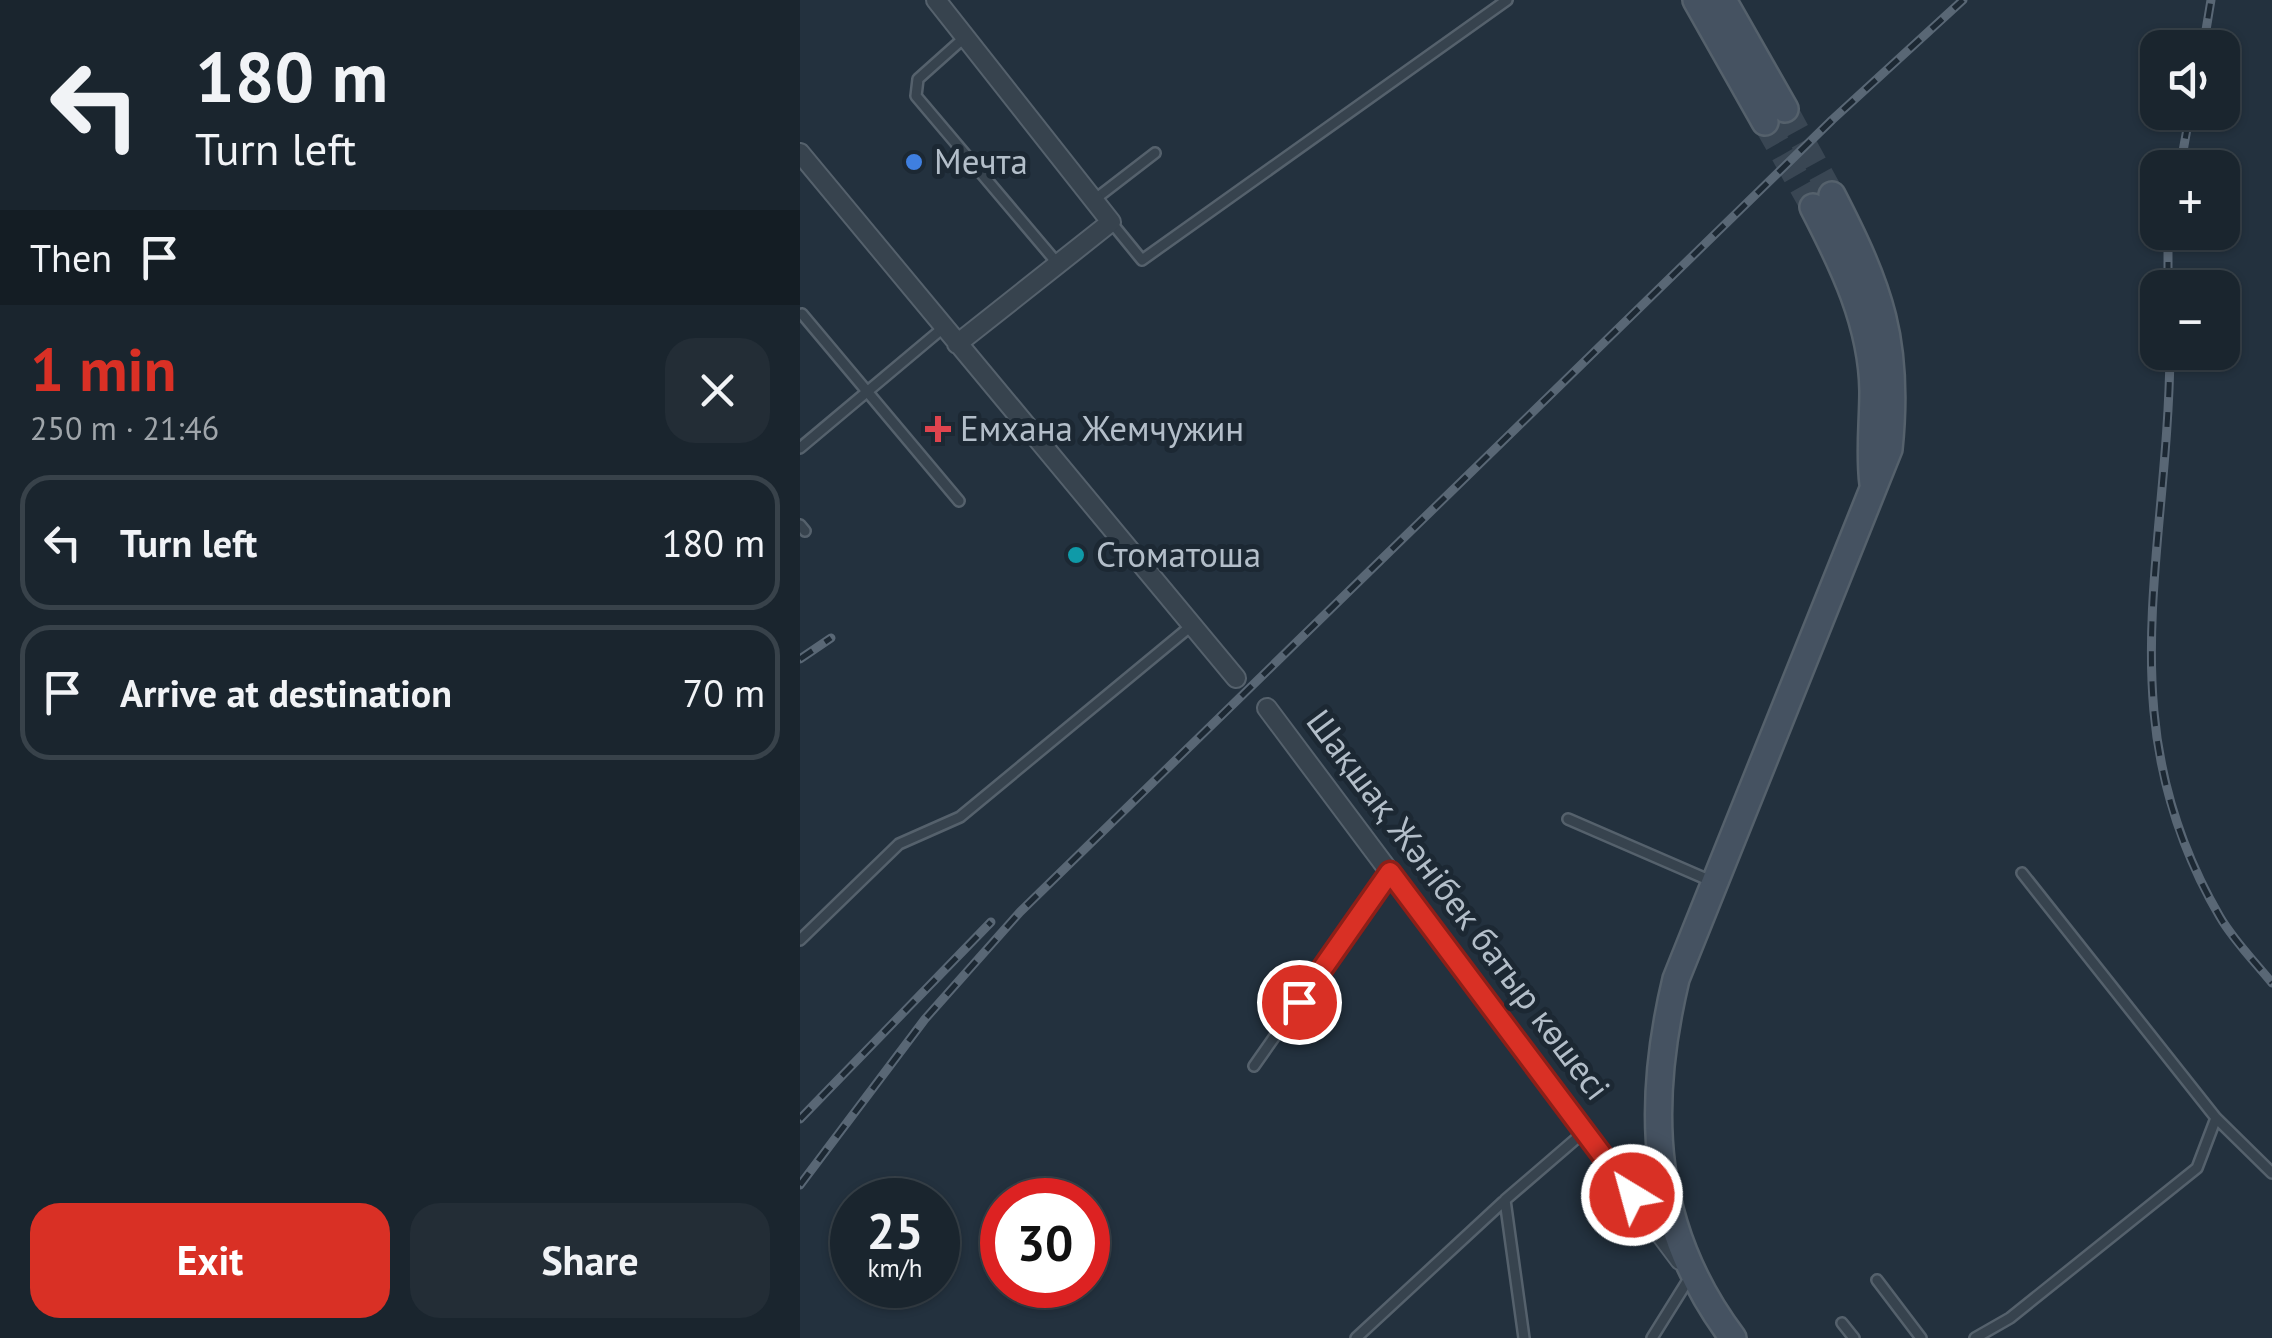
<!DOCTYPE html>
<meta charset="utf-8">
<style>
:root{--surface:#1a252e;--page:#232d36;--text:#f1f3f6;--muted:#9fa5aa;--line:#38424a;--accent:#d93025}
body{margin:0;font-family:"PT Sans",sans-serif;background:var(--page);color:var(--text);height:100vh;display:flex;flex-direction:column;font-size:38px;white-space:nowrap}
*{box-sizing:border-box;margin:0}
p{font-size:32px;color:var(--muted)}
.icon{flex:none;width:55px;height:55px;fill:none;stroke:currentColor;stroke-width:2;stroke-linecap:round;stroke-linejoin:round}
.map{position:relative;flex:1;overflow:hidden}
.side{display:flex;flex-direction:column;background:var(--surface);width:800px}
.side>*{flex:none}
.guide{background:#1a252e;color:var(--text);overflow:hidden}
.buttons{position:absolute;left:1340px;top:30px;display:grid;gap:20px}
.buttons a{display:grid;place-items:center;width:100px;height:100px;border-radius:20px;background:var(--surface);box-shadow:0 2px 8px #0004,0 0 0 2px var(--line);font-size:50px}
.speed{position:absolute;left:30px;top:1178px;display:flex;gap:20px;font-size:50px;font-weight:700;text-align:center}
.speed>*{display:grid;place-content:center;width:130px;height:130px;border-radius:50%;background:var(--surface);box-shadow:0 2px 8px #0004,0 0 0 2px var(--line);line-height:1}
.speed small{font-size:25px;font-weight:400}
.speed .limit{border:15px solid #d22;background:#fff;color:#111}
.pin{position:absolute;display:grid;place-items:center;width:85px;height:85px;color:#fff;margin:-42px;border:5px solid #fff;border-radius:50%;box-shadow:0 2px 10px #0007}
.me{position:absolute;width:110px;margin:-55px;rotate:323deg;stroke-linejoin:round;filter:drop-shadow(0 0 8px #0008)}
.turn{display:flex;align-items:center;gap:35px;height:210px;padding:0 30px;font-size:45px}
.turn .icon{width:130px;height:130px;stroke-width:2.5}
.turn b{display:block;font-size:70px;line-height:85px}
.then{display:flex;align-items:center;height:95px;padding:0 30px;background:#0003;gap:20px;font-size:38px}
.round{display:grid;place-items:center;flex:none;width:105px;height:105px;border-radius:30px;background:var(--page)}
.head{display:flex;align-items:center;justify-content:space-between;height:170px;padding:0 30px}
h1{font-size:60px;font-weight:700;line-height:75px;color:var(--accent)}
.primary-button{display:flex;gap:20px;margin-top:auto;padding:20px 30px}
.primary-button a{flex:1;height:115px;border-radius:30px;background:var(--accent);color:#fff;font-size:40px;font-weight:700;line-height:115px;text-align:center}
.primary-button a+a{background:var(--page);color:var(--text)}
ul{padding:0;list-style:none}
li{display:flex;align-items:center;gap:30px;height:135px;margin:0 20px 15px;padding:0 10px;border:5px solid var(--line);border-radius:30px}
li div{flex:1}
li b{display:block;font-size:38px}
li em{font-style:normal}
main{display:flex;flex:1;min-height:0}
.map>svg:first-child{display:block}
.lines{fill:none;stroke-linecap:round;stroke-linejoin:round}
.secondary-tunnel{stroke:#394653;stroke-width:25;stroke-dasharray:25 12;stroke-linecap:butt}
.service-casing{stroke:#55616c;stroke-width:14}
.minor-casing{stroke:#55616c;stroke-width:22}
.secondary-casing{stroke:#55616c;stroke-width:30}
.service{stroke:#37434e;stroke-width:9}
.minor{stroke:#37434e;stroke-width:18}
.secondary{stroke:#455261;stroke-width:25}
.rail-casing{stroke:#596775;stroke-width:9}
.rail{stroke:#1c2833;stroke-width:5;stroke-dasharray:15;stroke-linecap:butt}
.route-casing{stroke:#8d1f18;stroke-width:25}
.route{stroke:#d93025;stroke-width:18}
.shop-dot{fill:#3f7fe0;stroke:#1c2833;stroke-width:4}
.health-dot{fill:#e0444e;stroke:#1c2833;stroke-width:4}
.culture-dot{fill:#0f9aa8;stroke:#1c2833;stroke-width:4}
.labels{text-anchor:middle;stroke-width:10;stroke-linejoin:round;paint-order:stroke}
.poi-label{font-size:35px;fill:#b3bec9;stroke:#1c2833;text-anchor:start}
.street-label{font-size:35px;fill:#b3bec9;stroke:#1c2833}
</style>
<main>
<section class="side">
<div class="guide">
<div class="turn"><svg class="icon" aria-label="left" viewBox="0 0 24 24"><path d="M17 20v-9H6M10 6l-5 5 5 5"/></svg><div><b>180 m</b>Turn left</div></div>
<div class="then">Then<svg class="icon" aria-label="arrive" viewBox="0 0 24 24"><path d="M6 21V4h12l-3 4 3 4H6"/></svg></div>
</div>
<div class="head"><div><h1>1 min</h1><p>250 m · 21:46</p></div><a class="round"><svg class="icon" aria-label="close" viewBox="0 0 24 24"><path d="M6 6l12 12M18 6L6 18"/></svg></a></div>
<ul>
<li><svg class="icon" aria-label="left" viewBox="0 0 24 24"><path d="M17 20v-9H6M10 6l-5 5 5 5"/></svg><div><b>Turn left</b></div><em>180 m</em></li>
<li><svg class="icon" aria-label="arrive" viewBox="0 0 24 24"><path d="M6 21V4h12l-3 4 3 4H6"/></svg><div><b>Arrive at destination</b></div><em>70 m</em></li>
</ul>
<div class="primary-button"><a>Exit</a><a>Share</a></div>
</section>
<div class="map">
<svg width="1472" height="1338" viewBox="0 0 1472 1338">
<rect width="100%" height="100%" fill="#23313e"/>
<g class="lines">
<path class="secondary-tunnel" d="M985,109L1032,195
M965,122L1013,207"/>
<defs>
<path id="service" d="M165,37L118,79L116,96L258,264
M294,200L355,153
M311,222L342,260L707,0
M2,314L159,501
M0,448L143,328
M0,525L5,531
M768,819L911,881
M1222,873L1416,1118L1472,1173
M0,940L99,844L160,817L391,626
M454,1066L590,872
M1077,1280L1121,1338
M1042,1323L1054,1338
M556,1338L703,1202
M724,1338L705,1200L784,1132
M852,1338L890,1277
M1175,1338L1210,1318L1397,1168L1416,1118"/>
<path id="minor" d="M136,0L311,222L157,344
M0,153L436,678
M467,708L880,1260
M812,1169L844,1170L860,1159"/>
<path id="secondary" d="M896,0L965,122
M923,0L985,109
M1013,207C1043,265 1072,324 1073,391C1073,423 1069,452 1073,484
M933,1338C850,1228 845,1109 876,979L1089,449C1100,342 1080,288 1032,195"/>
</defs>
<use href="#service" class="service-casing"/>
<use href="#minor" class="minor-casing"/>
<use href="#secondary" class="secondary-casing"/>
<use href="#service" class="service"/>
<use href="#minor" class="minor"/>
<use href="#secondary" class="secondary"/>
<defs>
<path id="rail" d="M1403,48L1411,0
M1380,168L1390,112
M1368,232V288
M1370,352C1368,559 1306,722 1420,917C1434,941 1455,962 1472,983
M0,659L31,638
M0,1119L191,922
M0,1185L125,1019L220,912L1032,120L1163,0"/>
</defs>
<use href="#rail" class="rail-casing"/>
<use href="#rail" class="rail"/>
</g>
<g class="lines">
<defs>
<path id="route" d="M499,1002L590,872L832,1195"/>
</defs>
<use href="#route" class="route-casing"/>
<use href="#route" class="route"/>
</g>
<circle class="shop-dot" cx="114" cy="162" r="10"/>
<path class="health-dot" d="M133 414h10v10h10v10h-10v10h-10v-10h-10v-10h10z"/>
<circle class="culture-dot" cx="276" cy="555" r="10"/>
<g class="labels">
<g class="poi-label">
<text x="134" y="174">Мечта</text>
<text x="160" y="441">Емхана Жемчужин</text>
<text x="296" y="567">Стоматоша</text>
</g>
<g class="street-label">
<text transform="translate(658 905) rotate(53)" y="12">Шақшақ Жәнібек батыр көшесі</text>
</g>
</g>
</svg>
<div class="buttons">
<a><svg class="icon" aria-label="sound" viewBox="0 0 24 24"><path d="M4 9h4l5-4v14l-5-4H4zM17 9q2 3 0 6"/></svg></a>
<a>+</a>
<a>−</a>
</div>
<div class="speed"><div>25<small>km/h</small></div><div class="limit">30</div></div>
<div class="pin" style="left:499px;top:1002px;background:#d93025"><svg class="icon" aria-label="arrive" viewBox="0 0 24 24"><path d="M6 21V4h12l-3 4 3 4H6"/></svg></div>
<svg class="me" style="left:832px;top:1195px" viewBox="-20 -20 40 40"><circle r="17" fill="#d93025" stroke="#fff" stroke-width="3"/><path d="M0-11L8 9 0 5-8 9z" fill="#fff"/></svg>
</div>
</main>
